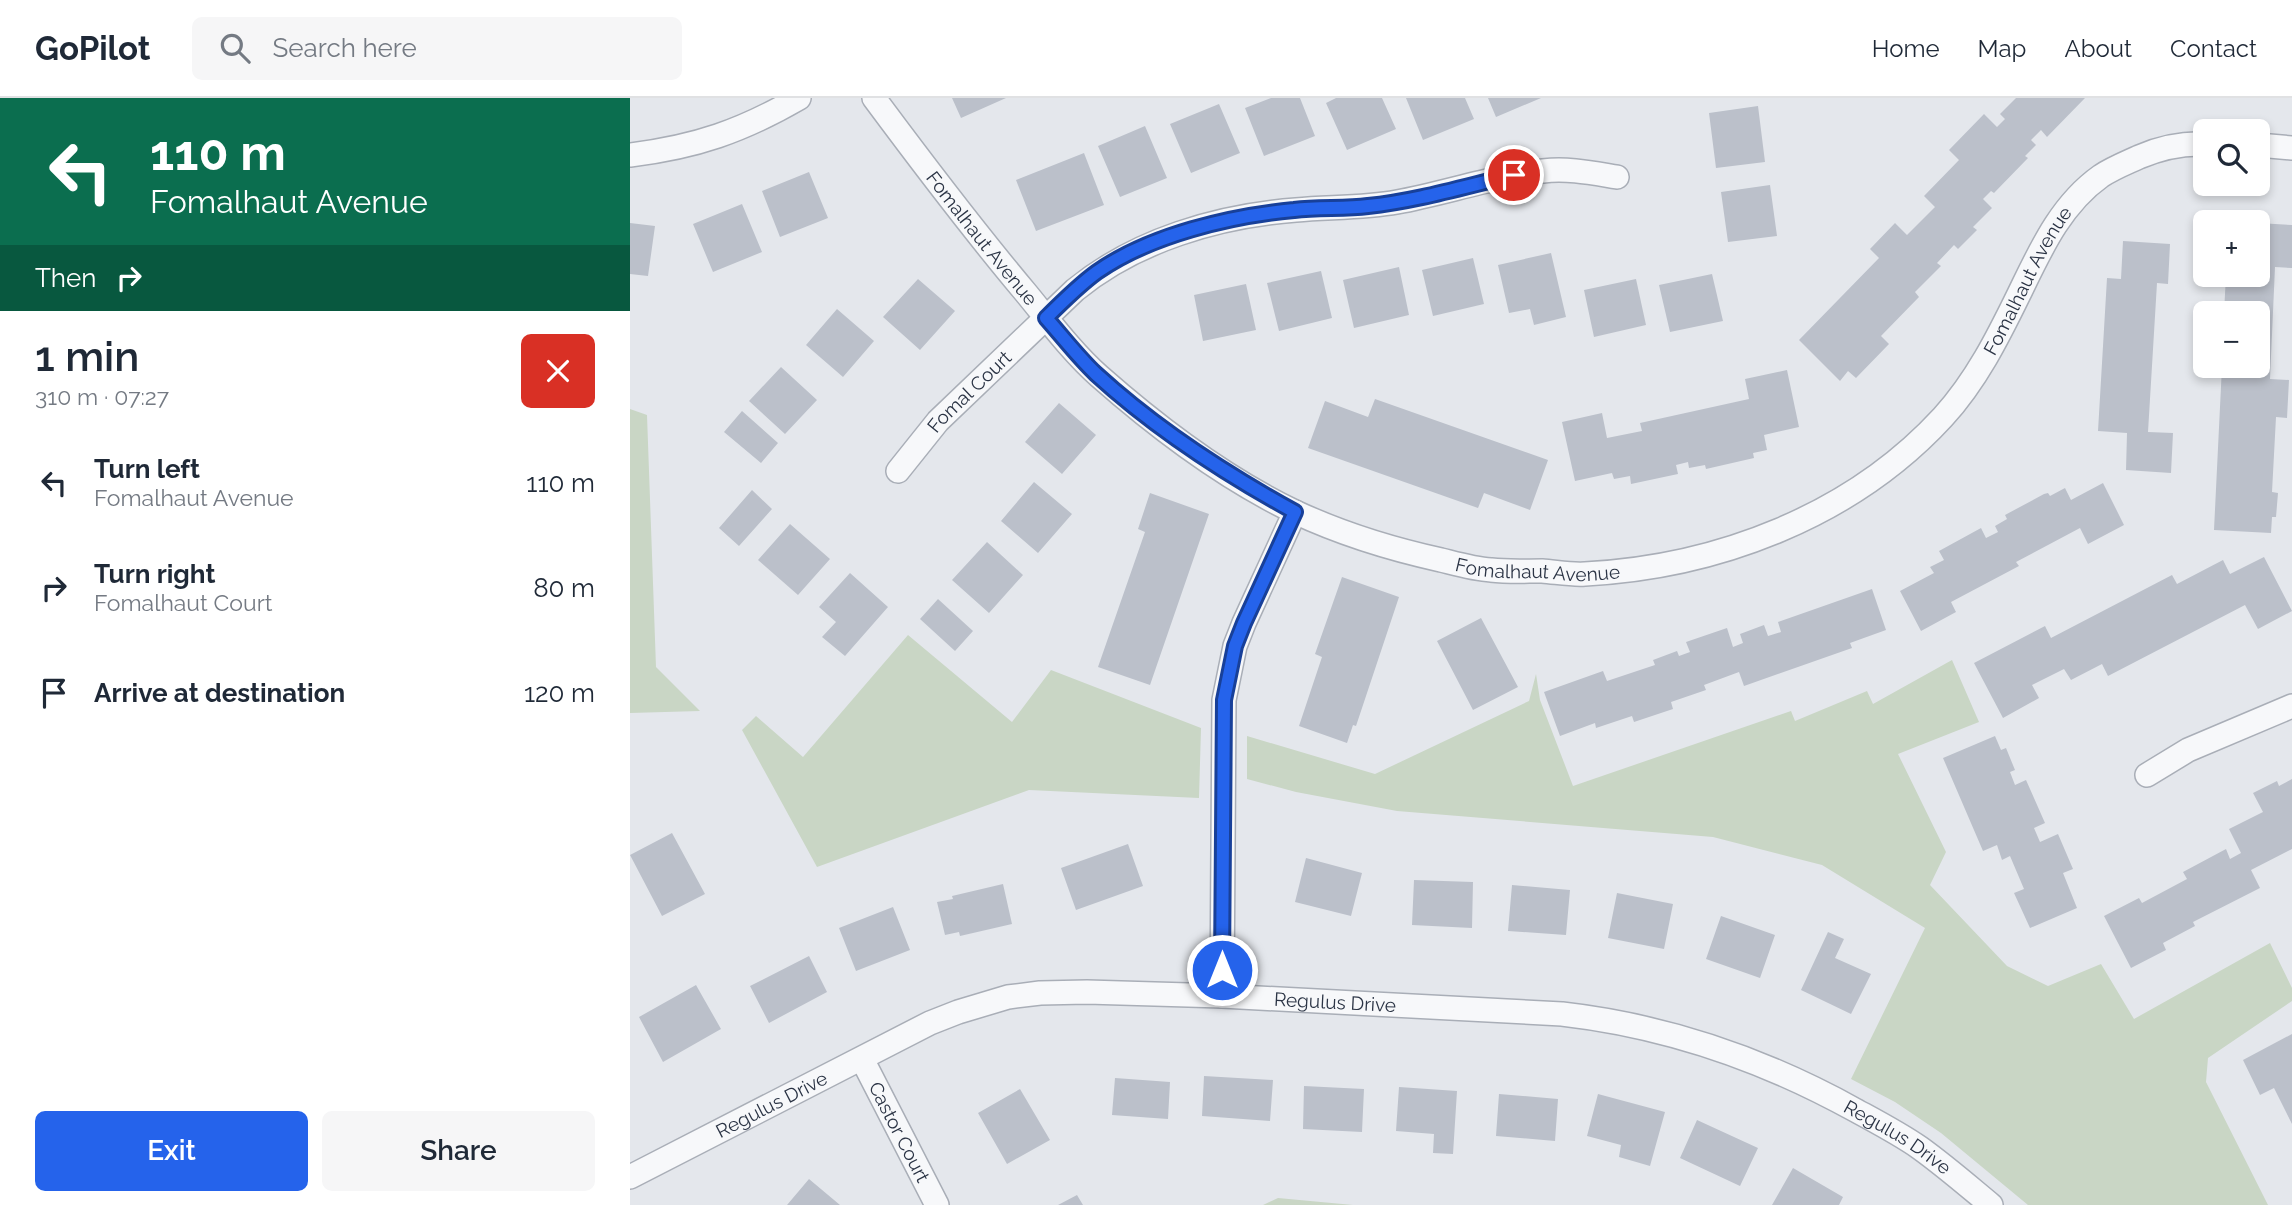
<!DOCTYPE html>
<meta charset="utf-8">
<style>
:root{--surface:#fff;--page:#f6f6f7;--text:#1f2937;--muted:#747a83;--line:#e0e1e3;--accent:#2563eb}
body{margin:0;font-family:Raleway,sans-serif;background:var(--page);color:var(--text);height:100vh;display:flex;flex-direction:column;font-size:26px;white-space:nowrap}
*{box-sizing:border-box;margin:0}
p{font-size:23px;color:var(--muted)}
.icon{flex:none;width:38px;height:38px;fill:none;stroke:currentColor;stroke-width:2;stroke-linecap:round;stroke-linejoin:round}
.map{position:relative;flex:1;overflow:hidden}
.sheet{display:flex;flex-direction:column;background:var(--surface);width:630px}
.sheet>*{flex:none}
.top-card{background:#0b6e4f;color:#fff;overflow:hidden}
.buttons{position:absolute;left:1563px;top:21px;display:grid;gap:14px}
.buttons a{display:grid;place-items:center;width:77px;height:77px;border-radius:10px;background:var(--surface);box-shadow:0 4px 10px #0003;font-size:35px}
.pin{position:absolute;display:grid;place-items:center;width:60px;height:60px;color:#fff;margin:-30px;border:4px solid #fff;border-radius:50%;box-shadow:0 2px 7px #0007}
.me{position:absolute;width:77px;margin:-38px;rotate:0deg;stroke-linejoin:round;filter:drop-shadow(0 0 5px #0008)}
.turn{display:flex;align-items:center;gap:24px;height:147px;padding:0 35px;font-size:32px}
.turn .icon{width:91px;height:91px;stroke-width:2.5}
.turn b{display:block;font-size:49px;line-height:60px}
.then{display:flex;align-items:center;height:66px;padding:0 35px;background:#0003;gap:14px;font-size:26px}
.round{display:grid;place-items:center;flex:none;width:74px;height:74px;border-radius:10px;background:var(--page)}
.overview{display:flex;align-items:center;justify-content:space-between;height:119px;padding:0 35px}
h1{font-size:42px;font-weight:600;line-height:52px}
.cta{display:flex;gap:14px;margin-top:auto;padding:14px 35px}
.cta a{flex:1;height:80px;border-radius:10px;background:var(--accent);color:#fff;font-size:28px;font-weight:600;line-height:80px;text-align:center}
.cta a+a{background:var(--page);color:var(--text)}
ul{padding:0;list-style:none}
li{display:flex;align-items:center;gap:21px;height:105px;padding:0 35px}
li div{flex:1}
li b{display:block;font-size:26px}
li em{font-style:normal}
header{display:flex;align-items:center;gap:42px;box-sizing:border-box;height:98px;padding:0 35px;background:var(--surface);border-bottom:2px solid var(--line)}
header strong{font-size:33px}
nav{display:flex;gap:38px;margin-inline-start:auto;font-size:24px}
.search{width:490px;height:63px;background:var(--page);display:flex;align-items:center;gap:18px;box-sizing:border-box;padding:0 24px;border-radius:10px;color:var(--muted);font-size:26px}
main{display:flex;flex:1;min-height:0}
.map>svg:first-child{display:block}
.green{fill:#c9d6c5}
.building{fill:#bbc0ca}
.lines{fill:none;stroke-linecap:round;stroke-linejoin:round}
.minor-casing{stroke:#a9aeb7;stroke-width:26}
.minor{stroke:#f7f8fa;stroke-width:23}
.route-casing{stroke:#184099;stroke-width:18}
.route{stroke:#2563eb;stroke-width:12}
.labels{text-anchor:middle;stroke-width:5;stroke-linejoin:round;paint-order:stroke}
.street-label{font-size:19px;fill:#2b3445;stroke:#f4f6f9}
</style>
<header>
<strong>GoPilot</strong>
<div class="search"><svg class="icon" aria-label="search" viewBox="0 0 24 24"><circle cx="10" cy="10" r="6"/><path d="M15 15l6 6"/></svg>Search here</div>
<nav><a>Home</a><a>Map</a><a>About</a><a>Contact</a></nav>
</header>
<main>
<section class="sheet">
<div class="top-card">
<div class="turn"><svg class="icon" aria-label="left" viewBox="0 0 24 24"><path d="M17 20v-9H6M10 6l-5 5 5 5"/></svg><div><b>110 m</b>Fomalhaut Avenue</div></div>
<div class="then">Then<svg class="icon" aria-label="right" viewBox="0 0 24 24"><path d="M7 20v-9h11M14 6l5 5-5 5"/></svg></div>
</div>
<div class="overview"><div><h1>1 min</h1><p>310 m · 07:27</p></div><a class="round" style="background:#d93025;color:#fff"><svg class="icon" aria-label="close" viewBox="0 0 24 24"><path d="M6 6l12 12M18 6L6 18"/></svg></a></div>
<ul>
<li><svg class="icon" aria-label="left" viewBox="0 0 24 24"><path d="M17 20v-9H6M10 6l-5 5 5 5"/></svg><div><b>Turn left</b><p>Fomalhaut Avenue</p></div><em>110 m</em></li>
<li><svg class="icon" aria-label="right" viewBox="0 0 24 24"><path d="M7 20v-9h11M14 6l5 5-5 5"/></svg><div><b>Turn right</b><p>Fomalhaut Court</p></div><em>80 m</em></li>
<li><svg class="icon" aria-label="arrive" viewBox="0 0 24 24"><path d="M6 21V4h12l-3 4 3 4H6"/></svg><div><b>Arrive at destination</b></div><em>120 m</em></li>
</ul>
<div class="cta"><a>Exit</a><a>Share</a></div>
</section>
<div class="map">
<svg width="1662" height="1107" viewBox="0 0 1662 1107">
<rect width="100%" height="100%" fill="#e4e7ec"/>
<path class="green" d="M0,311L17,317L26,569L70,613L0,615Z
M278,537L382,624L421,572L571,630L569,700L399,692L187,769L112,632L126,618L173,659Z
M1322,562L1349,624L1268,656L1316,754L1300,787L1377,868L1418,888L1471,866L1504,921L1640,845L1662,890V903L1578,960L1576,984L1638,1107H1398L1311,1035L1265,1004L1221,981L1295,830L1192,767L1083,739L767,713L666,694L617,681V638L745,676L899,603L906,576L910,602L943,688L1161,613L1165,623L1237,593L1243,606Z
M648,1100L723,1107H633Z"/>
<path class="building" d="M322,0H376L331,20Z
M641,0H670L685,38L634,58L615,10Z
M706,0H752L766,31L717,52L696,5Z
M776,0H835L844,21L793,42Z
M858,0H911L866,19Z
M1386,0H1455L1417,39L1411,32L1401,42L1406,47L1395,58L1398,60L1364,95L1361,93L1353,101L1362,110L1343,129L1347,132L1328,151L1324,147L1307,165L1311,168L1285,194L1289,199L1251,238L1259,246L1226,280L1218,273L1210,283L1169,242L1249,160L1240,151L1265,125L1277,137L1305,109L1294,98L1329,62L1319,52L1354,16L1367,29L1375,21L1370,16Z
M589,6L610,55L561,75L540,26Z
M1128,8L1135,64L1086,70L1079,15Z
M515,28L537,80L490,99L468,48Z
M454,55L474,107L406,133L386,82Z
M179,74L198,120L150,139L132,93Z
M1140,87L1147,138L1098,144L1091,94Z
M112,106L132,154L83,174L63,126Z
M0,125L25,128L18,178L0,176Z
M1628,125L1662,127V170L1645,169L1640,281L1659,282L1657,320L1646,319L1642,394L1648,395L1646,419H1642L1641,435L1584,432L1592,268H1628V215H1594L1596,177H1628Z
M1493,143L1540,146L1538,186L1527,185L1518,334L1543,335L1541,375L1496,372L1497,335L1468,333L1477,180L1491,181Z
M921,155L936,219L904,227L900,211L879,215L868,167Z
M843,160L854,206L803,218L792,172Z
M769,169L779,217L724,230L713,182Z
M691,173L702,220L649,233L637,185Z
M1082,176L1093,223L1040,234L1029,187Z
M288,181L325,213L290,252L253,219Z
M1006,181L1016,227L964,239L954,192Z
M616,186L626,232L573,243L564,197Z
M207,211L244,243L213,279L176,247Z
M151,269L187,302L155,336L119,303Z
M1157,272L1169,329L1134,337L1137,352L1123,355L1124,360L1076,371L1075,367L1059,370L1058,364L1046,367L1048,376L1001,386L1000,378L984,381L982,375L945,383L932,324L972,315L977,340L1012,333L1010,325L1119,301L1115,281Z
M745,301L918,362L900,412L854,395L848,410L678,350L695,303L738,319Z
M429,305L466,337L432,376L395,344Z
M112,313L148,345L131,365L94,334Z
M404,384L442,416L408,455L371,423Z
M1473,385L1494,427L1458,446L1450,430L1386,464L1389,468L1321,504L1326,514L1291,533L1270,493L1304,475L1300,469L1314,462L1309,453L1351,430L1356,440L1368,434L1365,428L1377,421L1375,417L1414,396L1418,395L1420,398L1435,390L1441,402Z
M122,392L142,411L109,448L89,430Z
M520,395L579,416L520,587L468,569L515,434L508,431Z
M160,426L200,461L168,497L128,462Z
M357,444L393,477L359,515L322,482Z
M1634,459L1662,513L1628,531L1615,507L1478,578L1472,566L1441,582L1434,571L1402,587L1409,600L1373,620L1344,565L1415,528L1421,540L1542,477L1547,486L1593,462L1600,476Z
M220,475L258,509L215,558L192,539L206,524L189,509Z
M712,479L769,499L726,628L723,627L717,645L669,628L692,559L685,556Z
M1242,491L1256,532L1220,545L1222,550L1114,588L1109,574L1074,587L1076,592L1041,604L1043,611L1004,624L1002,618L966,630L965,625L930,638L914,594L973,573L977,583L1025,567L1023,562L1047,553L1049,558L1060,554L1056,544L1097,530L1103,549L1113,545L1110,536L1134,527L1138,538L1151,534L1148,524Z
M308,501L343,533L325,553L290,521Z
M851,520L888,589L843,612L807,543Z
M1365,638L1371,652L1376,650L1385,672L1380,674L1385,687L1396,682L1415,725L1404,730L1410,744L1428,736L1443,771L1433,775L1447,810L1400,830L1384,795L1394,791L1380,758L1372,762L1367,747L1353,753L1313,660Z
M1662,681V751L1621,772L1630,790L1563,824L1565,828L1533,845L1536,852L1501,870L1474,818L1509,800L1512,805L1557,781L1553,774L1596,751L1600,761L1611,755L1599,731L1633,714L1623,695L1647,683L1649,688Z
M42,735L75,796L32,818L0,757Z
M498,746L513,788L446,812L431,770Z
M676,760L732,775L721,818L665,804Z
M784,782L843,784L842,830L782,827Z
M373,786L382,826L330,838L329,834L315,837L307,804L323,801L322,798Z
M882,787L940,792L936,837L878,833Z
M987,795L1043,806L1034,851L978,840Z
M263,809L280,852L226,873L209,830Z
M1091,818L1145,837L1130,880L1076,861Z
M1198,834L1214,841L1205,860L1241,876L1221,916L1171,892Z
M179,858L197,894L139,925L120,888Z
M66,887L91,931L33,964L9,919Z
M1662,936V1026L1644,990L1630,997L1613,962Z
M574,978L643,982L640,1023L572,1018Z
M485,980L540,984L538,1021L482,1017Z
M674,988L734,991L732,1034L673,1031Z
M769,989L827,993L823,1056L803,1055L804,1036L766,1033Z
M390,991L420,1042L377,1066L348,1015Z
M869,996L928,1001L925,1043L866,1038Z
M968,996L1035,1014L1020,1068L989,1059L991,1047L957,1038Z
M1067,1022L1128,1050L1110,1088L1050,1060Z
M1163,1070L1213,1099L1209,1107H1142Z
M179,1081L210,1107H157Z
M447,1097L453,1107H428Z"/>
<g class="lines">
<defs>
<g id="minor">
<path id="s1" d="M244,0C293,66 343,132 396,195C419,223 442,254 469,278C528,330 594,380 665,414C712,436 761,451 811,462C827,466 844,471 861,472C878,474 895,473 912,473C926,474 941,477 955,476C1088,469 1222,418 1313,319C1346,283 1368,239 1389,196C1410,153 1430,107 1471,78C1483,70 1496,65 1509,59C1530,50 1552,45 1575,46"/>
<path d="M1628,47L1662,50"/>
<path d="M0,57C66,49 112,33 169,0"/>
<path id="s2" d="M268,373L308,323L445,192C506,142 588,118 666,112C700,109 734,110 767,104C816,95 864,78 913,73C938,70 962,75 987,79"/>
<path d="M1517,677L1558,652L1662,608"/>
<path d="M592,898L594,602L605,548L614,525L665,414"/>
<path id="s3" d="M232,961L307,1107"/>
<path id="s4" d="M0,1079L300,925L328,914L378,899L410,895L457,894L592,898L932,916C1037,928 1133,961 1225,1012C1247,1024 1270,1036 1290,1050C1315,1068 1338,1088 1361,1107"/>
</g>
</defs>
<use href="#minor" class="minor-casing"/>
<use href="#minor" class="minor"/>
</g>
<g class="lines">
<defs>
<path id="route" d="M592,872L594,602L605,548L614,525L665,414C594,375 526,331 466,276C448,259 432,238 416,220C432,204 449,187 467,174C520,137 600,118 664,112C689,109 714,111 738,108C787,103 836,88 884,77"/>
</defs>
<use href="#route" class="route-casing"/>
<use href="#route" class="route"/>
</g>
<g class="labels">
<g class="street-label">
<text dy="7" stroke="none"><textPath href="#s1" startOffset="177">Fomalhaut Avenue</textPath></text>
<text dy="7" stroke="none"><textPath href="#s1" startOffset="1458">Fomalhaut Avenue</textPath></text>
<text dy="7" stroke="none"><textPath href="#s2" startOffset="107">Fomal Court</textPath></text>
<text dy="7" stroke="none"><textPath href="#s1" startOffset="849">Fomalhaut Avenue</textPath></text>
<text dy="7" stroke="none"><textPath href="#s4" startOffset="747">Regulus Drive</textPath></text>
<text dy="7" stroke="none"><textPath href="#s4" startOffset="159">Regulus Drive</textPath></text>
<text dy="7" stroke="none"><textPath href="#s3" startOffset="82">Castor Court</textPath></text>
<text dy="7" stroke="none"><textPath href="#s4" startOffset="1335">Regulus Drive</textPath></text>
</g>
</g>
</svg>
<div class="buttons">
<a><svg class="icon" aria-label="search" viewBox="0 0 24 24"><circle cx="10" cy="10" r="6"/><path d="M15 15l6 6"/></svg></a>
<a>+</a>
<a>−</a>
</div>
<div class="pin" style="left:884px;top:77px;background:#d93025"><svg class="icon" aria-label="arrive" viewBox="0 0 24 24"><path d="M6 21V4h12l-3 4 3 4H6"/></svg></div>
<svg class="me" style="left:592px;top:872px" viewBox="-20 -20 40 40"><circle r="17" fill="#2563eb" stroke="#fff" stroke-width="3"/><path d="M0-11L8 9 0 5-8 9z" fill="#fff"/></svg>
</div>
</main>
